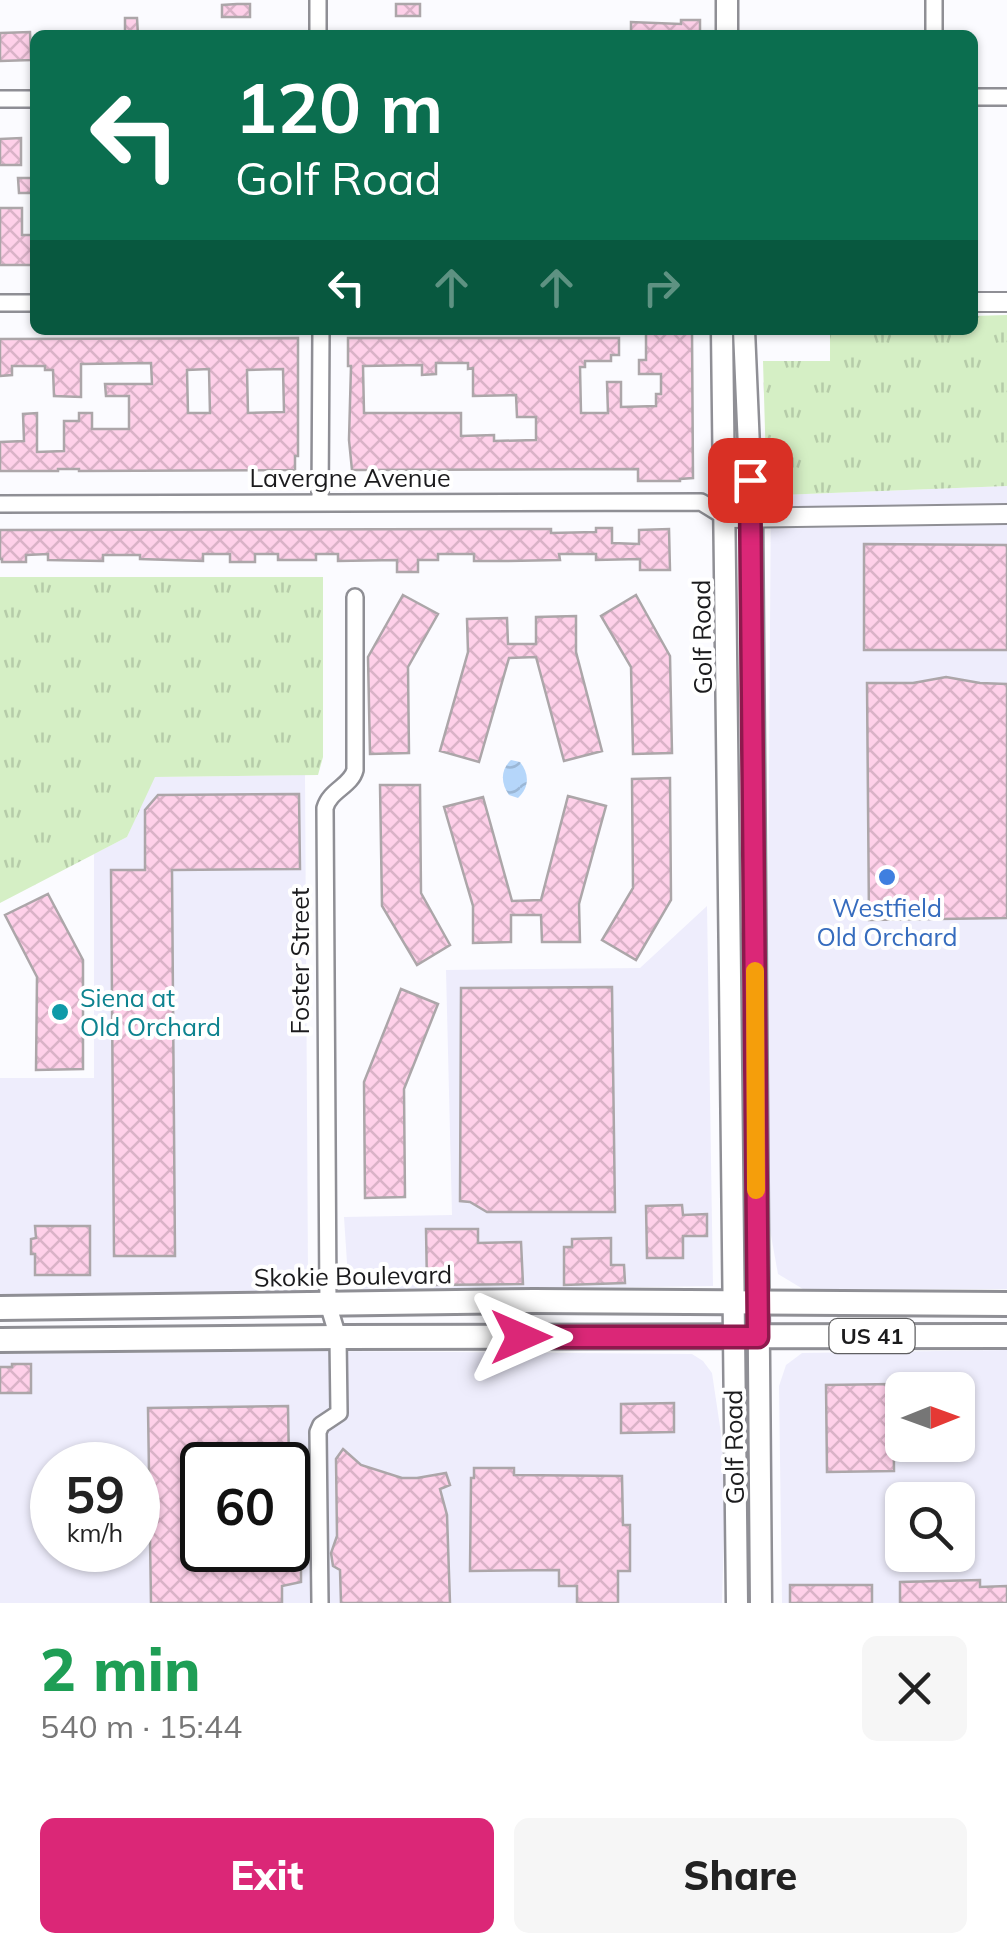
<!DOCTYPE html>
<meta charset="utf-8">
<style>
:root{--surface:#fff;--page:#f6f6f6;--text:#222;--muted:#767676;--accent:#db2777}
body{margin:0;font-family:Mulish,sans-serif;background:var(--page);color:var(--text);height:100vh;display:flex;flex-direction:column;font-size:38px;white-space:nowrap}
*{box-sizing:border-box;margin:0}
p{font-size:32px;color:var(--muted)}
.icon{flex:none;width:55px;height:55px;fill:none;stroke:currentColor;stroke-width:2;stroke-linecap:round;stroke-linejoin:round}
.map{position:relative;height:1603px;overflow:hidden}
.side{display:flex;flex-direction:column;background:var(--surface);flex:1}
.side>*{flex:none}
.banner{position:absolute;left:30px;top:30px;width:948px;height:305px;border-radius:15px;box-shadow:0 2px 8px #0004;background:#0b6e4f;color:#fff;overflow:hidden}
.needle{width:65px;rotate:89deg}
.tools{position:absolute;left:885px;top:1372px;display:grid;gap:20px}
.tools a{display:grid;place-items:center;width:90px;height:90px;border-radius:15px;background:var(--surface);box-shadow:0 2px 8px #0004;font-size:50px}
.speed{position:absolute;left:30px;top:1442px;display:flex;gap:20px;font-size:50px;font-weight:700;text-align:center}
.speed>*{display:grid;place-content:center;width:130px;height:130px;border-radius:50%;background:var(--surface);box-shadow:0 2px 8px #0004;line-height:1}
.speed small{font-size:25px;font-weight:400}
.speed .limit{border:5px solid #111;border-radius:15px;background:#fff;color:#111}
.pin{position:absolute;display:grid;place-items:center;width:85px;height:85px;color:#fff;margin:-42px;border-radius:20px;box-shadow:0 5px 15px #0006}
.me{position:absolute;width:110px;margin:-55px;rotate:90deg;stroke-linejoin:round;filter:drop-shadow(0 0 8px #0008)}
.turn{display:flex;align-items:center;gap:35px;height:210px;padding:0 40px;font-size:45px}
.turn .icon{width:130px;height:130px;stroke-width:2.5}
.turn b{display:block;font-size:70px;line-height:85px}
.lanes{display:flex;align-items:center;height:95px;padding:0 40px;background:#0003;justify-content:center;gap:50px;direction:ltr}
.lanes .off{opacity:.35}
.round{display:grid;place-items:center;flex:none;width:105px;height:105px;border-radius:15px;background:var(--page)}
.head{display:flex;align-items:center;justify-content:space-between;height:170px;padding:0 40px}
h1{font-size:60px;font-weight:800;line-height:75px;color:#1e9e55}
.cta{display:flex;gap:20px;margin-top:auto;padding:20px 40px}
.cta a{flex:1;height:115px;border-radius:15px;background:var(--accent);color:#fff;font-size:40px;font-weight:800;line-height:115px;text-align:center}
.cta a+a{background:var(--page);color:var(--text)}
.map>svg:first-child{display:block}
.built{fill:#eeedfc;fill-rule:evenodd}
.grass{fill:url(#grass-tufts)}
.water{fill:url(#water-waves)}
.building{fill:url(#building-cross-hatch);stroke:#aca6a9;stroke-width:2.5;fill-rule:evenodd}
.lines{fill:none;stroke-linecap:round;stroke-linejoin:round}
.minor-casing{stroke:#8f8f95;stroke-width:20}
.tertiary-casing{stroke:#8f8f95;stroke-width:22}
.secondary-casing{stroke:#8f8f95;stroke-width:25}
.primary-casing{stroke:#8f8f95;stroke-width:28}
.minor{stroke:#fff;stroke-width:15}
.tertiary{stroke:#fff;stroke-width:18}
.secondary{stroke:#fff;stroke-width:20}
.primary{stroke:#fff;stroke-width:22}
.route-casing{stroke:#8e194d;stroke-width:25}
.route{stroke:#db2777;stroke-width:18}
.slow{stroke:#f59e0b;stroke-width:18}
.shop-dot{fill:#3f7fe0;stroke:#fff;stroke-width:4}
.culture-dot{fill:#0f9aa8;stroke:#fff;stroke-width:4}
.labels{text-anchor:middle;stroke-width:8;stroke-linejoin:round;paint-order:stroke}
.shield{fill:#fff;stroke:#5f5f61;stroke-width:2.5}
.shield-label{font-size:22px;font-weight:bold;fill:#1b1b1d}
.street-label{font-size:25px;fill:#1b1b1d;stroke:#fff}
.shop-label{font-size:25px;fill:#366cbe;stroke:#fff}
.culture-label{font-size:25px;fill:#0d838f;stroke:#fff;text-anchor:start}
</style>
<div class="map">
<svg width="1007" height="1603" viewBox="0 0 1007 1603">
<defs>
<pattern id="grass-tufts" width="24" height="20" patternUnits="userSpaceOnUse" patternTransform="scale(2.5)"><rect width="24" height="20" fill="#d5efc5"/><path d="M3 7l-1-3M5 7V3M7 7l1-3M15 17l-1-3M17 17v-4M19 17l1-3" fill="none" stroke="#b6cca9"/></pattern>
<pattern id="water-waves" width="16" height="10" patternUnits="userSpaceOnUse" patternTransform="scale(2.5)"><rect width="16" height="10" fill="#b5d6fa"/><path d="M0 5q4-4 8 0t8 0" fill="none" stroke="#9bb7d6"/></pattern>
<pattern id="building-cross-hatch" width="8" height="8" patternUnits="userSpaceOnUse" patternTransform="scale(2.5)"><rect width="8" height="8" fill="#fed0e9"/><path d="M0 0l8 8M0 8l8-8" fill="none" stroke="#d9b2c7"/></pattern>
</defs>
<rect width="100%" height="100%" fill="#fbfbff"/>
<path class="built" d="M771,484L781,495L1007,486V1289H803L778,1274L766,1208Z
M305,775L308,1274L299,1294L0,1295V1078H94V854L127,837L154,777Z
M707,906L713,1286L361,1291L354,1287L348,1278L344,1217L452,1215L446,970L640,968Z
M1007,1350V1603H782L779,1386L786,1365L802,1353ZM902,1390H958V1445H902ZM902,1500H958V1555H902Z
M328,1351L692,1354L703,1361L712,1373L726,1467L722,1603H0V1354ZM52,1465H138V1550H52ZM202,1465H288V1550H202Z"/>
<path class="grass" d="M1007,315V486L781,495L771,484L766,465L763,361H830V330H972L973,316Z
M0,577H323V757L318,775L155,777L127,837L0,903Z"/>
<path class="water" d="M511,760L520,762C529,773 530,787 518,798L509,795C501,784 500,770 511,760Z"/>
<path class="building" d="M237,4H250V17H222V5Z
M396,4H420V16H396Z
M125,18H137L138,35H125Z
M681,20H700V35H631V22L681,24Z
M30,32L31,60L0,61V33Z
M21,138V165H0V139Z
M18,178H32V193H19Z
M0,208H22V235H33V265H0Z
M646,330H692L693,478L680,479V481H638V469L352,470L349,440L351,366H348V338H619V355H611V361H585V367H580L581,413H608L607,382H621V407L656,406V394H661V374H639V360H646ZM436,363H468V369L473,368V396L516,395L517,417H536V440L494,441V435L461,436V413H364L363,366L422,365V375L436,374Z
M298,338V456H295V470L79,471V469H58V471H0V442L24,441L23,414L37,413V452L64,451V421H79V413H92V429H129V396H106L105,384H152L151,363L81,364V397L54,396L53,370H45V366H12V375L0,376V339ZM209,369L210,413H188L187,370ZM283,369L284,412L248,413L247,370Z
M596,528H612V543L639,544V530L669,529L670,570H640V559L596,560V554H559L560,560L504,561H474V554H438V560H418V572H397V560L338,561V554H316V560H278V554H255V562H230V554H203V561L140,559V555H103V561L48,560V554L26,555V562H2V559H0V530L551,529V533L596,532Z
M864,544L1007,545V650H864Z
M403,595L438,614L408,667L409,753L370,754L368,657Z
M636,595L670,656L672,753L633,754L631,667L601,616Z
M576,616V652L602,751L564,761L536,657L509,658L479,762L440,751L468,652L467,619L507,618L508,644H536V617Z
M946,677L980,683L1007,684V918L869,920L867,683H913Z
M670,778L671,900L636,960L602,940L633,888L632,779Z
M380,785H420L421,893L450,945L417,965L382,906Z
M299,794L300,869L172,870L175,1256H114L111,870H145V810L158,795Z
M568,796L606,806L579,904L580,942H542L541,915H511V942L473,943V906L444,807L483,797L512,901L541,900Z
M48,894L83,960V1069L36,1070L37,977L5,915Z
M612,987L615,1212H487L470,1202L460,1201L461,988Z
M401,989L438,1004L404,1089L405,1197L365,1198L364,1082Z
M682,1205L683,1215L707,1214V1236H683V1258H647L646,1206Z
M35,1226H90V1275H35V1254H31V1239L36,1238Z
M426,1229H478V1243L521,1242L523,1284L427,1285Z
M611,1238V1265H624L625,1283L564,1285V1247H572V1239Z
M12,1364H31V1393H0V1367H12Z
M893,1384L894,1471L827,1472L826,1385Z
M674,1403V1432L621,1433V1404Z
M288,1406L289,1465H202V1550H281L282,1570H301V1582L282,1586V1603H151L148,1408Z
M343,1449L361,1465L402,1478H417L446,1473L450,1485L440,1489L447,1515L450,1603H341L340,1570L333,1566L331,1553L337,1536L336,1459Z
M474,1468H514V1475L622,1476L623,1525H630V1571H618V1603H577V1586H559V1570L470,1571L471,1478H474Z
M288,1471H302V1493L288,1497Z
M980,1580V1587L1007,1586V1603H900V1582Z
M790,1585H872V1603H790Z"/>
<g class="lines">
<defs>
<path id="minor" d="M318,0V35
M934,0V35
M972,97H1007
M0,99H35
M0,303H35
M320,503L321,330
M0,504L701,502L727,518
M320,1603L318,1432L321,1425L339,1413L338,1337L328,1304L325,808C330,790 351,786 355,770V597"/>
<path id="tertiary" d="M972,302H1007
M727,518L1007,514"/>
<path id="secondary" d="M727,0V35
M722,330C731,754 729,1179 737,1603
M744,330L752,518L761,1603"/>
<path id="primary" d="M0,1308L534,1301L1007,1304
M0,1340L338,1337L1007,1336"/>
</defs>
<use href="#minor" class="minor-casing"/>
<use href="#tertiary" class="tertiary-casing"/>
<use href="#secondary" class="secondary-casing"/>
<use href="#primary" class="primary-casing"/>
<use href="#minor" class="minor"/>
<use href="#tertiary" class="tertiary"/>
<use href="#secondary" class="secondary"/>
<use href="#primary" class="primary"/>
</g>
<g class="lines">
<defs>
<path id="route" d="M521,1337H758L750,480"/>
</defs>
<use href="#route" class="route-casing"/>
<use href="#route" class="route"/>
<path class="slow" d="M755,971L756,1190"/>
</g>
<circle class="shop-dot" cx="887" cy="877" r="10"/>
<circle class="culture-dot" cx="60" cy="1012" r="10"/>
<g class="labels">
<rect class="shield" x="829.5" y="1319" width="85" height="34" rx="8"/>
<g class="shield-label">
<text x="872" y="1344">US 41</text>
</g>
<g class="street-label">
<text x="350" y="487">Lavergne Avenue</text>
<text transform="translate(702 637) rotate(-91)" y="9">Golf Road</text>
<text transform="translate(300 961) rotate(-90)" y="9">Foster Street</text>
<text transform="translate(353 1276) rotate(-1)" y="9">Skokie Boulevard</text>
<text transform="translate(734 1447) rotate(-91)" y="9">Golf Road</text>
</g>
<g class="shop-label">
<text x="887" y="917">Westfield<tspan x="887" dy="29">Old Orchard</tspan></text>
</g>
<g class="culture-label">
<text x="80" y="1007">Siena at<tspan x="80" dy="29">Old Orchard</tspan></text>
</g>
</g>
</svg>
<div class="tools">
<a><svg class="needle" viewBox="-14 -14 28 28"><path d="M0-13l5 13h-10z" fill="#e53935"/><path d="M0 13l5-13h-10z" fill="#767676"/></svg></a>
<a><svg class="icon" aria-label="search" viewBox="0 0 24 24"><circle cx="10" cy="10" r="6"/><path d="M15 15l6 6"/></svg></a>
</div>
<div class="speed"><div>59<small>km/h</small></div><div class="limit">60</div></div>
<div class="pin" style="left:750px;top:480px;background:#d93025"><svg class="icon" aria-label="arrive" viewBox="0 0 24 24"><path d="M6 21V4h12l-3 4 3 4H6"/></svg></div>
<svg class="me" style="left:521px;top:1337px" viewBox="-20 -20 40 40"><path d="M0-17L14 15 0 8-14 15z" fill="#db2777" stroke="#fff" stroke-width="4"/></svg>
<div class="banner">
<div class="turn"><svg class="icon" aria-label="left" viewBox="0 0 24 24"><path d="M17 20v-9H6M10 6l-5 5 5 5"/></svg><div><b>120 m</b>Golf Road</div></div>
<div class="lanes"><svg class="icon" aria-label="left" viewBox="0 0 24 24"><path d="M17 20v-9H6M10 6l-5 5 5 5"/></svg><svg class="icon off" aria-label="ahead" viewBox="0 0 24 24"><path d="M12 20V5M6 11l6-6 6 6"/></svg><svg class="icon off" aria-label="ahead" viewBox="0 0 24 24"><path d="M12 20V5M6 11l6-6 6 6"/></svg><svg class="icon off" aria-label="right" viewBox="0 0 24 24"><path d="M7 20v-9h11M14 6l5 5-5 5"/></svg></div>
</div>
</div>
<section class="side">
<div class="head"><div><h1>2 min</h1><p>540 m · 15:44</p></div><a class="round"><svg class="icon" aria-label="close" viewBox="0 0 24 24"><path d="M6 6l12 12M18 6L6 18"/></svg></a></div>
<div class="cta"><a>Exit</a><a>Share</a></div>
</section>
